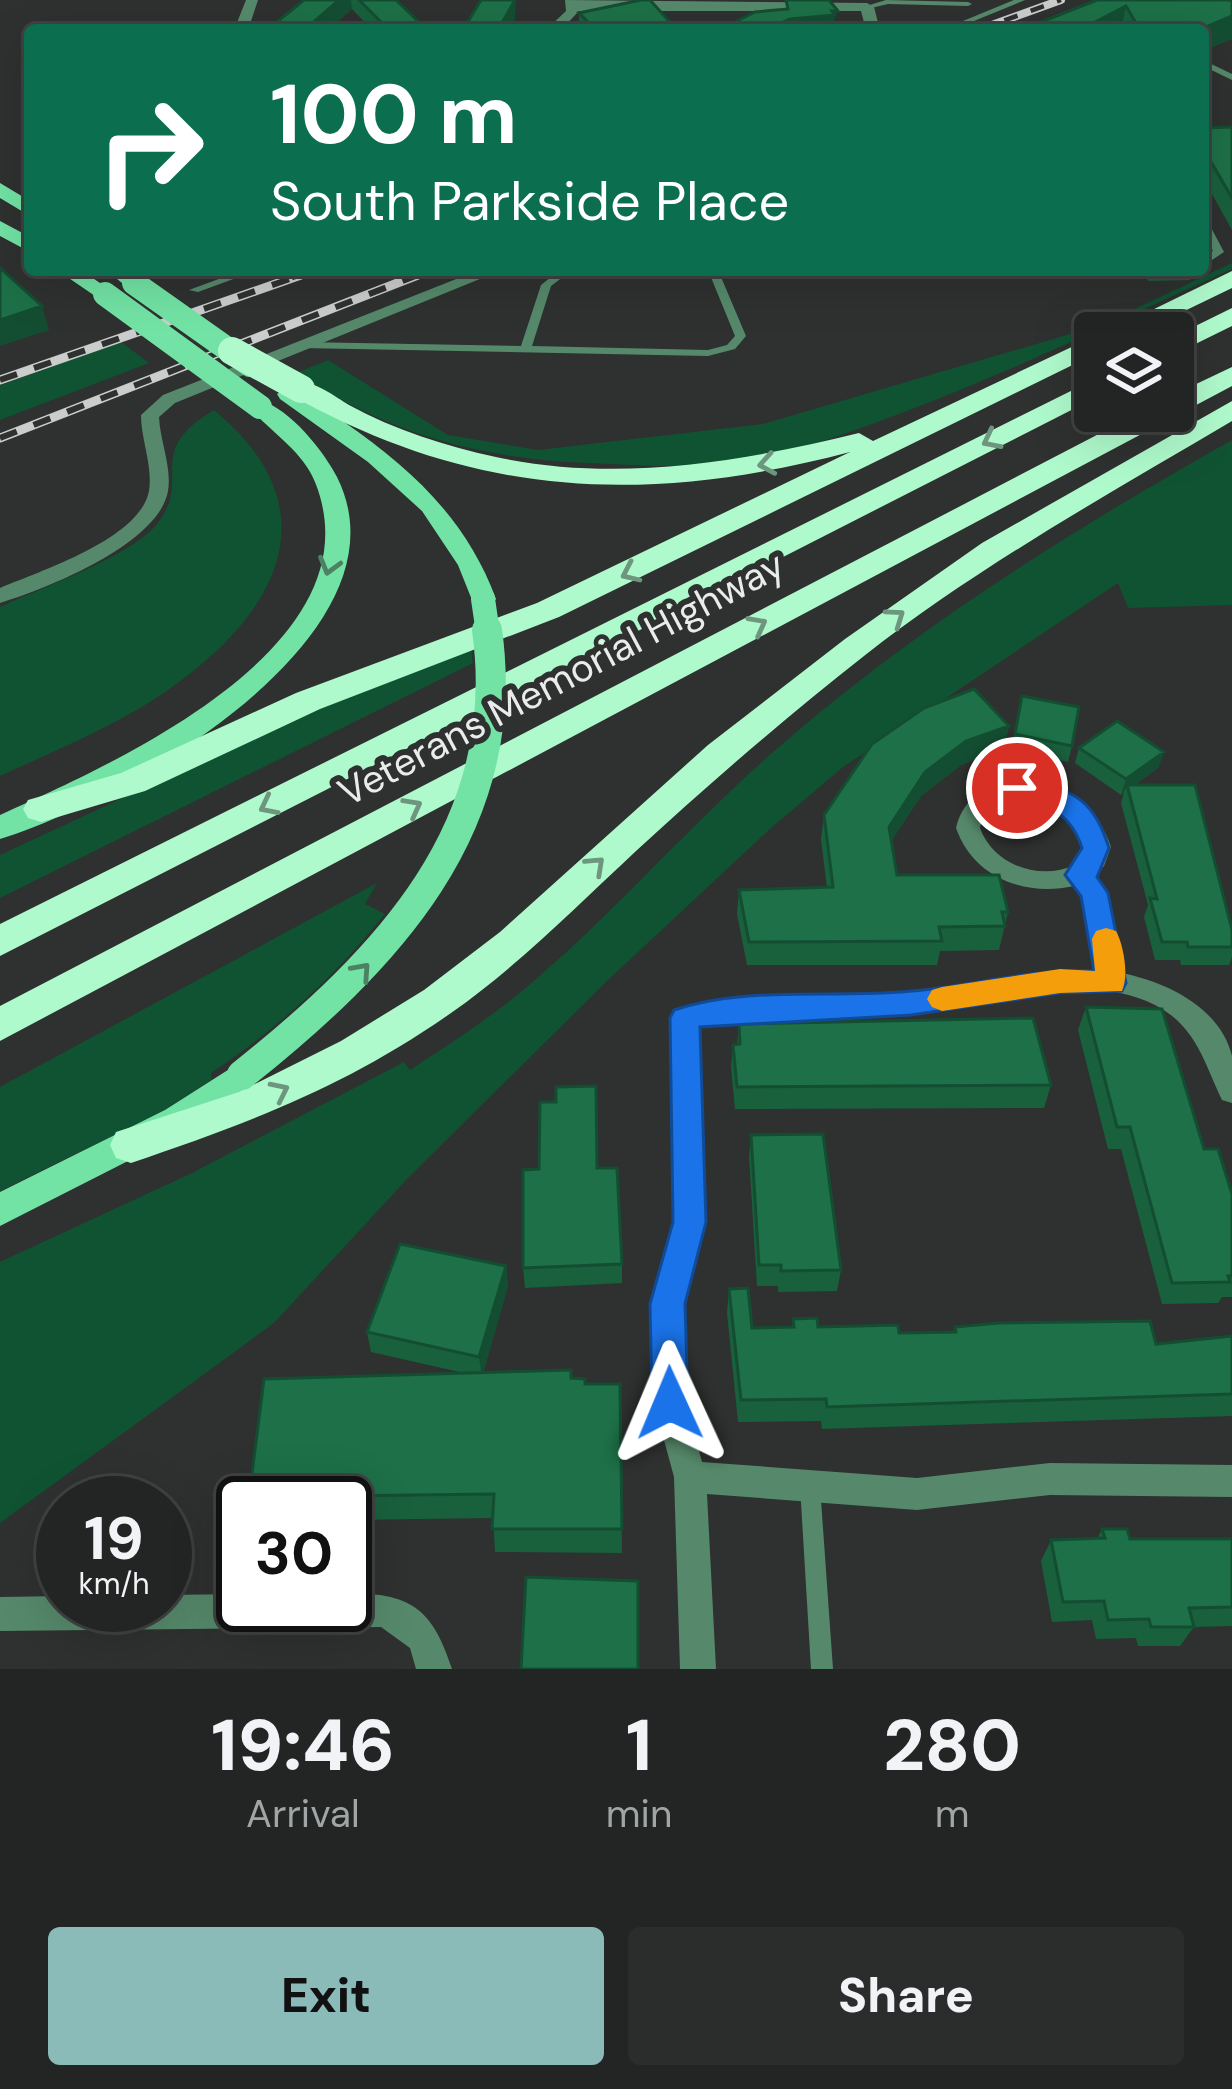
<!DOCTYPE html>
<style>
:root{--surface:#222523;--page:#2a2d2b;--text:#f1f3f6;--muted:#a2a5a6;--line:#3f4241;--accent:#8bbbb9}
body{margin:0;font-family:"DM Sans",sans-serif;background:var(--page);color:var(--text);height:100vh;display:flex;flex-direction:column;font-size:45px;white-space:nowrap}
*{box-sizing:border-box;margin:0}
p{font-size:39px;color:var(--muted)}
.icon{flex:none;width:66px;height:66px;fill:none;stroke:currentColor;stroke-width:2;stroke-linecap:round;stroke-linejoin:round}
.map{position:relative;height:1669px;overflow:hidden}
.sheet{display:flex;flex-direction:column;background:var(--surface);flex:1}
.sheet>*{flex:none}
.guide{position:absolute;left:24px;top:24px;width:1185px;height:252px;border-radius:12px;box-shadow:0 12px 48px #0002,0 0 0 3px var(--line);background:#0b6e4f;color:#fff;overflow:hidden}
.controls{position:absolute;left:1074px;top:312px;display:grid;gap:24px}
.controls a{display:grid;place-items:center;width:120px;height:120px;border-radius:12px;background:var(--surface);box-shadow:0 12px 48px #0002,0 0 0 3px var(--line);font-size:60px}
.speed{position:absolute;left:36px;top:1476px;display:flex;gap:24px;font-size:60px;font-weight:700;text-align:center}
.speed>*{display:grid;place-content:center;width:156px;height:156px;border-radius:50%;background:var(--surface);box-shadow:0 12px 48px #0002,0 0 0 3px var(--line);line-height:1}
.speed small{font-size:30px;font-weight:400}
.speed .limit{border:6px solid #111;border-radius:18px;background:#fff;color:#111}
.pin{position:absolute;display:grid;place-items:center;width:102px;height:102px;color:#fff;margin:-51px;border:6px solid #fff;border-radius:50%;box-shadow:0 3px 12px #0007}
.me{position:absolute;width:132px;margin:-66px;rotate:359deg;stroke-linejoin:round;filter:drop-shadow(0 0 9px #0008)}
.turn{display:flex;align-items:center;gap:42px;height:252px;padding:0 48px;font-size:54px}
.turn .icon{width:156px;height:156px;stroke-width:2.5}
.turn b{display:block;font-size:84px;line-height:102px}
.eta{display:flex;justify-content:space-evenly;align-items:center;height:204px;text-align:center}
.eta b{font-size:72px;font-weight:800;line-height:84px}
.primary-button{display:flex;gap:24px;margin-top:auto;padding:24px 48px}
.primary-button a{flex:1;height:138px;border-radius:12px;background:var(--accent);color:#111;font-size:48px;font-weight:800;line-height:138px;text-align:center}
.primary-button a+a{background:var(--page);color:var(--text)}
.map>svg:first-child{display:block}
.green{fill:#105333}
.lines{fill:none;stroke-linecap:round;stroke-linejoin:round}
.service{fill:#56896b;fill-rule:evenodd}
.minor{fill:#56896b;fill-rule:evenodd}
.primary{fill:#72e3a4;fill-rule:evenodd}
.motorway{fill:#affacc;fill-rule:evenodd}
.rail-far1-casing{stroke:#cacdcb;stroke-width:8}
.rail-casing{stroke:#cacdcb;stroke-width:9}
.rail-far1{stroke:#2e312f;stroke-width:4.5;stroke-dasharray:14;stroke-linecap:butt}
.rail{stroke:#2e312f;stroke-width:6;stroke-dasharray:18;stroke-linecap:butt}
.primary-bridge-far1{stroke:#72e3a4;stroke-width:24}
.primary-bridge{stroke:#72e3a4;stroke-width:30}
.motorway-bridge{stroke:#affacc;stroke-width:28}
.wall{fill:#19603d}
.shaded-wall{fill:#144e32}
.building{fill:#1d7047;stroke:#144e32;stroke-width:3}
.oneway{stroke:#6e967e}
.oneway2{stroke:#4d8164}
.route{fill:#1a73e8;stroke:#114b97;stroke-width:3}
.slow{fill:#f59e0b}
.labels{text-anchor:middle;stroke-width:12;stroke-linejoin:round;paint-order:stroke}
.street-label{font-size:39px;fill:#eaeceb;stroke:#2e312f}
</style>
<div class="map">
<svg width="1232" height="1669" viewBox="0 0 1232 1669">
<rect width="100%" height="100%" fill="#2e312f"/>
<path class="green" d="M1232,263V269C1122,319 1012,371 899,414C842,435 784,457 724,464C679,468 632,465 588,463C481,459 386,433 297,373L328,360L448,435L538,450L763,424L1101,325Z
M121,342L149,363L0,420V385Z
M214,410C336,511 276,616 165,692C114,727 56,750 0,776V607C39,589 131,556 156,525C195,478 141,453 214,410Z
M1232,440V605L1128,608L1118,583L843,767L771,828L608,980L407,1179L274,1323L0,1523V1262L192,1173L404,1062L410,1070C448,1045 487,1020 522,991C615,914 694,819 787,740C925,622 1074,529 1232,440Z
M471,650L473,663L0,898V855L288,721Z
M377,883L365,904L385,914C335,976 277,1029 211,1073V1080L163,1111L0,1191V1087Z"/>
<g class="lines">
<path class="service" d="M886,0L968,2L972,4L968,6L888,4L867,9L863,7Z
M1014,0H1025L952,30H941Z
M1203,60L1232,74V80L1203,66Z
M1203,219L1208,222L1224,252L1203,266V258L1213,251L1203,231Z
M243,270H258L198,292L189,290Z
M560,270H572L551,286L532,346L708,350L727,345L735,336L708,270H718L746,336L735,349L708,356L302,348L297,345L302,342L521,346L541,285Z
M810,1476L817,1479L820,1486L833,1669H811L800,1486L803,1479Z"/>
<path class="minor" d="M246,0H258L248,30H234Z
M565,0L867,3L874,7L880,30H866L861,11H579L561,30H546L566,11Z
M479,270H502L175,403L159,417C160,441 172,467 168,491C159,544 46,589 0,603V588C40,571 140,539 149,491C153,466 141,440 141,415L163,395Z
M1031,781C1067,791 1099,809 1111,847L1104,866L1094,876L1106,893L1122,973C1166,982 1220,1007 1232,1056C1232,1070 1232,1089 1232,1103L1222,1100C1204,1062 1196,1026 1155,1005C1082,967 970,1009 891,1015C827,1020 762,1016 698,1026L705,1222L683,1304L686,1403L702,1462L917,1478L1050,1463L1232,1465V1497L1050,1495L917,1510L707,1494L716,1669H680L674,1477L654,1403L653,1304L675,1222L671,1018L675,1010C749,986 836,1001 913,993C975,986 1033,970 1096,970L1082,896L1074,886C1024,897 973,877 956,828C965,791 995,781 1031,781ZM1020,797C1048,798 1079,820 1087,847L1075,865C1040,881 994,866 980,828C985,806 999,799 1020,797Z
M345,1593C410,1593 432,1607 452,1669H416L410,1648L381,1627L0,1631V1597L63,1596V1605H165V1595L243,1594V1605H345Z"/>
<path class="primary" d="M0,183L30,201V216L0,198Z
M0,221L30,237V252L0,236Z
M57,270H81L116,294L98,298Z
M106,270H129L144,283L127,287Z
M288,387C308,393 327,410 344,422C412,469 467,520 496,599L492,605H474L458,565L422,511L368,462L280,399L277,394Z
M260,400C290,409 323,450 337,477C417,637 119,803 0,839V815C112,764 381,647 315,482C302,450 270,432 249,407Z
M242,1061L254,1065L259,1075L254,1085L189,1130L0,1226V1192L165,1110Z"/>
<path class="motorway" d="M1232,271V288L1139,333H1105Z
M1232,308V326L1173,355V337Z
M1095,336V354L559,617L320,709L145,791L41,822L28,818L23,809L28,800L121,773L296,693L537,603L850,452C647,505 476,499 291,395L287,389L291,383C312,378 332,395 349,405C395,430 445,446 496,457C617,483 741,462 859,433L873,441Z
M1232,367V386L0,1041V1006L1143,411H1173V395Z
M1095,379V398L0,956V924Z
M1232,401V421C1107,495 979,566 864,656C785,718 710,783 636,851C576,907 518,966 451,1013C347,1086 249,1123 131,1163L116,1158L110,1145L116,1132L239,1092L341,1041L424,990L500,932L708,745L845,639L982,543Z"/>
<defs>
<path id="rail-far1" d="M978,30L1061,0
M292,278L315,270
M410,278L431,270"/>
<path id="rail" d="M0,380L301,275
M0,438L418,275"/>
</defs>
<use href="#rail-far1" class="rail-far1-casing"/>
<use href="#rail" class="rail-casing"/>
<use href="#rail-far1" class="rail-far1"/>
<use href="#rail" class="rail"/>
<path class="primary-bridge-far1" d="M134,283L250,365
M105,294L260,407
M483,599L488,633"/>
<path class="primary-bridge" d="M242,1075C385,961 515,827 487,630"/>
<path class="motorway-bridge" d="M232,351L301,389"/>
</g>
<path class="wall" d="M304,0H396L427,30H372L352,9L328,30H279L278,21Z
M1097,0L1232,1V39L1203,51V30H1021Z
M579,13L677,30H579Z
M1232,127V230L1203,178V128Z
M1143,270H1193L1190,280L1148,281Z
M1022,696L1072,746L1068,762L1011,750Z
M1009,726L1003,750L961,765L921,796L891,841L897,875L1008,912L999,950L940,951L937,965H747L737,914L739,890L827,888L821,839L824,815Z
M1079,748L1159,767L1135,785L1232,930V957L1229,965H1181L1180,960H1155L1144,917L1148,905L1121,803L1124,792L1121,795L1075,763Z
M1086,1007L1204,1149L1232,1194V1297H1222L1218,1303L1162,1304L1121,1149H1108L1078,1030Z
M739,1024L1051,1085L1044,1108L735,1109L731,1067L733,1045L737,1044Z
M751,1135L841,1270L837,1291L778,1292V1286H757L749,1156Z
M597,1168L622,1264V1283L525,1288L523,1268Z
M506,1266L508,1286L483,1373L572,1378L585,1384H620L622,1553L495,1552L493,1518L345,1520V1503H251L249,1497L464,1373L371,1352L367,1332Z
M729,1289L752,1328L792,1327L793,1319L818,1327L899,1333L953,1332L955,1327L1156,1344L1232,1336V1416L822,1429L821,1421L738,1422L727,1313Z
M1102,1529L1130,1539H1232V1626L1194,1627L1180,1646H1138L1136,1638L1096,1639L1092,1620L1052,1622L1041,1561L1051,1540L1097,1539Z"/>
<path class="shaded-wall" d="M339,0H351L352,9L328,30H309V26Z
M507,0H516L515,19L509,30H498Z
M1126,6L1121,30H1094L1095,22Z
M835,15L834,30H766L790,19Z
M1232,16V39L1203,51V30H1199Z
M42,306L49,330L0,346V320Z
M1009,726L1003,750L961,765L921,796L885,851L889,827L925,772L966,741Z
M1164,752L1159,767L1128,790L1127,785L1124,792L1121,795L1126,779Z
M506,1266L508,1286L482,1377L479,1357Z"/>
<path class="building" d="M304,0H339L309,26L278,21Z
M359,0H396L427,30H389Z
M481,0H515L498,30H463Z
M641,0H650L677,30H596L579,13Z
M786,0H829L838,11H832L835,15L790,19L766,30H719L755,12L788,9Z
M1097,0H1228L1232,1V16L1199,30H1140L1126,6L1095,22L1100,30H1021Z
M1232,127V198L1203,148V128Z
M0,268L42,306L0,320Z
M974,689L1009,726L966,741L925,772L889,827L897,875H999L1008,912H1002L1005,926L939,927L942,941L749,942L739,890L833,887L824,815L872,744L924,708Z
M1022,696L1079,707L1072,746L1015,734Z
M1117,721L1164,752L1126,779L1079,748Z
M1127,785H1195L1232,930V947H1188L1187,942H1162L1150,898L1157,899Z
M1086,1007L1162,1009L1204,1149H1218L1232,1194V1276H1228L1230,1282L1172,1283L1130,1127H1117Z
M1033,1018L1051,1085L737,1087L733,1045L740,1044L739,1024Z
M596,1086L597,1168H617L622,1264L523,1268V1170L539,1169L540,1102H556V1087Z
M823,1134L841,1270L781,1271V1265H759L751,1135Z
M400,1244L506,1266L479,1357L367,1332Z
M748,1288L752,1328L794,1327L793,1319L817,1318L818,1327L898,1325L899,1333L956,1332L955,1327L999,1323L1150,1321L1156,1344L1232,1336V1394L827,1407L826,1399L741,1400L729,1289Z
M571,1370V1378L585,1379V1384H620L622,1529H492L494,1494L249,1497L264,1379Z
M158,1496L157,1503H125L126,1497Z
M1102,1529H1127L1130,1539H1232V1607L1189,1608L1194,1627H1151L1149,1619L1108,1620L1104,1601L1063,1602L1051,1540L1105,1538Z
M526,1577L638,1581V1669H521Z"/>
<defs><path id="oneway-chevron" d="M-2-3.5L2.5 0L-2 3.5" fill="none" stroke-width="1.6" stroke-linecap="round" stroke-linejoin="round" transform="scale(3)"/></defs>
<g class="oneway">
<use href="#oneway-chevron" transform="translate(991 440) rotate(153)"/>
<use href="#oneway-chevron" transform="translate(767 464) rotate(170)"/>
<use href="#oneway-chevron" transform="translate(630 573) rotate(155)"/>
<use href="#oneway-chevron" transform="translate(896 617) rotate(-35)"/>
<use href="#oneway-chevron" transform="translate(758 625) rotate(-28)"/>
<use href="#oneway-chevron" transform="translate(268 806) rotate(153)"/>
<use href="#oneway-chevron" transform="translate(413 807) rotate(-28)"/>
<use href="#oneway-chevron" transform="translate(596 865) rotate(-43)"/>
<use href="#oneway-chevron" transform="translate(280 1091) rotate(-26)"/>
</g>
<g class="oneway2">
<use href="#oneway-chevron" transform="translate(329 566) rotate(106)"/>
<use href="#oneway-chevron" transform="translate(362 971) rotate(-48)"/>
</g>
<path class="route" d="M1017,779C1069,789 1092,794 1109,848L1097,877L1108,893L1126,983L1122,991L1060,993L911,1015L700,1027L706,1222L685,1304L688,1403L683,1415L670,1420L657,1415L652,1403L650,1304L673,1222L670,1018L674,1010C749,985 834,999 912,991C973,986 1032,968 1094,971L1081,896L1065,875L1082,848C1069,808 1044,806 1008,795L1004,788Z"/>
<path class="slow" d="M1106,928L1116,931C1124,946 1129,976 1122,991L1060,993L942,1011L932,1007L927,999L932,990L942,987L1060,969L1095,971L1092,939L1096,931Z"/>
<g class="labels">
<g class="street-label">
<text transform="translate(561 678) rotate(-28)" y="14">Veterans Memorial Highway</text>
</g>
</g>
</svg>
<div class="controls">
<a><svg class="icon" aria-label="layers" viewBox="0 0 24 24"><path d="M12 4l9 5-9 5-9-5zM3 14l9 5 9-5"/></svg></a>
</div>
<div class="speed"><div>19<small>km/h</small></div><div class="limit">30</div></div>
<div class="pin" style="left:1017px;top:788px;background:#d93025"><svg class="icon" aria-label="arrive" viewBox="0 0 24 24"><path d="M6 21V4h12l-3 4 3 4H6"/></svg></div>
<svg class="me" style="left:670px;top:1403px" viewBox="-20 -20 40 40"><path d="M0-17L14 15 0 8-14 15z" fill="#1a73e8" stroke="#fff" stroke-width="4"/></svg>
<div class="guide">
<div class="turn"><svg class="icon" aria-label="right" viewBox="0 0 24 24"><path d="M7 20v-9h11M14 6l5 5-5 5"/></svg><div><b>100 m</b>South Parkside Place</div></div>
</div>
</div>
<section class="sheet">
<div class="eta">
<div><b>19:46</b><p>Arrival</p></div>
<div><b>1</b><p>min</p></div>
<div><b>280</b><p>m</p></div>
</div>
<div class="primary-button"><a>Exit</a><a>Share</a></div>
</section>
